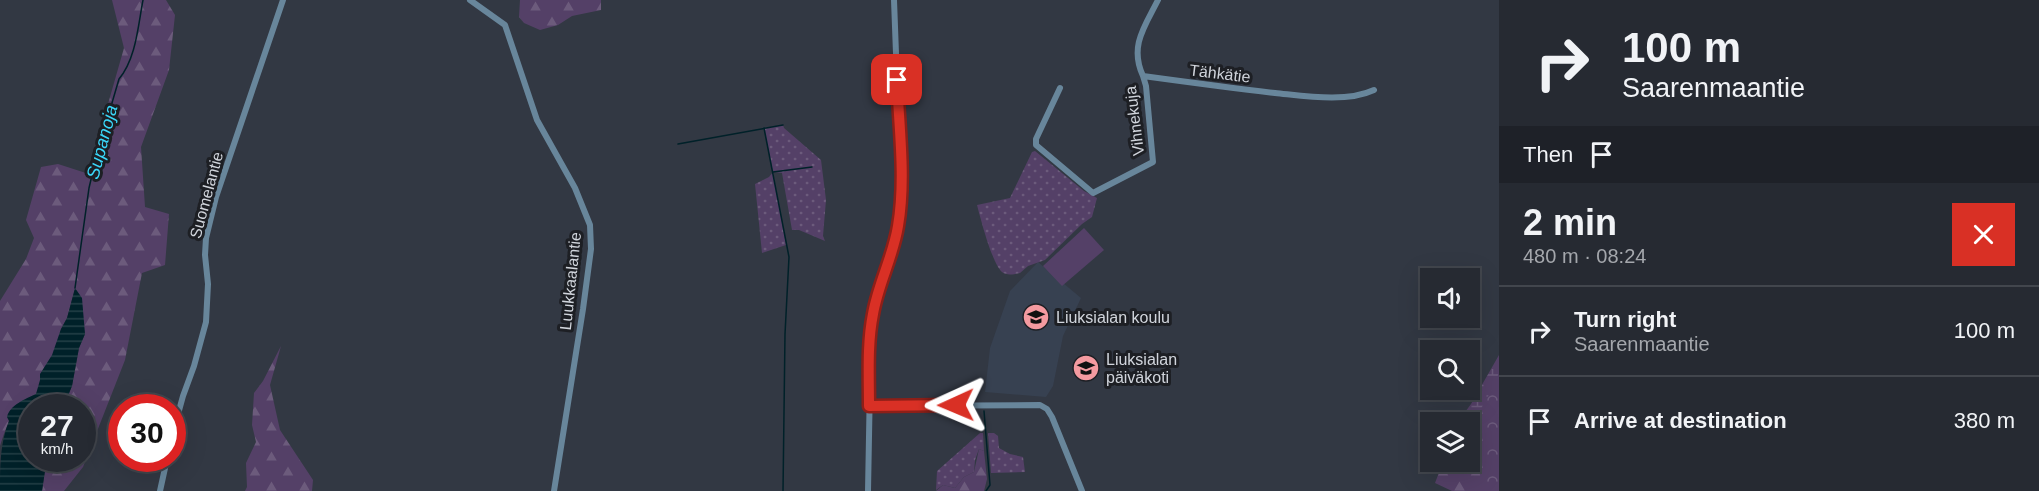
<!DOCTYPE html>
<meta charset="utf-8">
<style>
:root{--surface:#262a32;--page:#2e323a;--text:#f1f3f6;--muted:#a4a7ac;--line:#42464d}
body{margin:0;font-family:Helvetica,sans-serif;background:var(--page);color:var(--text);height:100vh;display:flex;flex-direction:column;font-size:22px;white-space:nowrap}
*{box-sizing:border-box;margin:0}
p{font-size:20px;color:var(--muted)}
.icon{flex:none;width:33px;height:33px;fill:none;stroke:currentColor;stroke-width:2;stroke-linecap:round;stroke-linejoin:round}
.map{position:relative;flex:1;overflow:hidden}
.panel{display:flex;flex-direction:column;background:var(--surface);width:540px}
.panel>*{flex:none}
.banner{background:#262a32;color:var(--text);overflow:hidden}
.fabs{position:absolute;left:1420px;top:268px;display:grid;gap:12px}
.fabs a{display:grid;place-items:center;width:60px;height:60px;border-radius:0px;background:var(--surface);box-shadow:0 6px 24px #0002,0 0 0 2px var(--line);font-size:30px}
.speed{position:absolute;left:18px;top:394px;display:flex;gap:12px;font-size:30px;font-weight:700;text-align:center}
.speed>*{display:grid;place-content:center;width:78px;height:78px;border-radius:50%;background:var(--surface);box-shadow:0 6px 24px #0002,0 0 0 2px var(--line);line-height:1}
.speed small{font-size:15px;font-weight:400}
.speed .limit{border:9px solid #d22;background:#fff;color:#111}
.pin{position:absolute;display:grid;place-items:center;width:51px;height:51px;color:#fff;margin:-26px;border-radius:12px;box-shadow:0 3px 9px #0006}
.me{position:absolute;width:66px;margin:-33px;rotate:269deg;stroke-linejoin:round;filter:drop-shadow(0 0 4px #0008)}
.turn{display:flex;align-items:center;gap:21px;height:126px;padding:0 24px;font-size:27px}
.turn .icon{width:78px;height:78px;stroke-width:2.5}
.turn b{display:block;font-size:42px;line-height:51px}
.then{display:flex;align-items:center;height:57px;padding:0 24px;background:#0003;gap:12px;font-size:22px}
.round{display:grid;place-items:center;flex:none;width:63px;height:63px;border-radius:0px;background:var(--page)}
.overview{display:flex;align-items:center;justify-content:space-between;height:102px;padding:0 24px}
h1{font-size:36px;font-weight:700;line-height:45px}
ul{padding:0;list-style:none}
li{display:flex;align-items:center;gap:18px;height:90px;padding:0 24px;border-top:2px solid var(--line)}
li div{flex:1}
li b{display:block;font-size:22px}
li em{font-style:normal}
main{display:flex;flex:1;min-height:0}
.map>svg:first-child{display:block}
.built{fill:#374151}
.grass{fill:url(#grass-dots)}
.forest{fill:url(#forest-firs)}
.wetland{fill:url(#wetland-marsh)}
.park{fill:url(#park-crowns)}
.garden{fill:#544067}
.water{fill:url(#water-rules)}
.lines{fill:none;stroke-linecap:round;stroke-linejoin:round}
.stream{stroke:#002129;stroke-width:1.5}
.minor{stroke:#68869b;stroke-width:6}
.route-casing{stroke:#8d1f18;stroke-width:15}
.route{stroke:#d93025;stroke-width:10}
.labels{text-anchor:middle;stroke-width:6;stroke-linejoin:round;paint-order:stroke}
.street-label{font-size:16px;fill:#d1d5dc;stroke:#1d1f24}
.poi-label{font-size:16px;fill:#d1d5dc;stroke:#1d1f24;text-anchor:start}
.water-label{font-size:18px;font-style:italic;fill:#3ad8fa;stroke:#1d1f24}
</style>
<main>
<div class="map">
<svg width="1499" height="491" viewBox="0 0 1499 491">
<defs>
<pattern id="grass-dots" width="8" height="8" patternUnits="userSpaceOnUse" patternTransform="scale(1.5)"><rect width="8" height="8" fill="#544067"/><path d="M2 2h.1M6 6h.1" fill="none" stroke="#6c5b7c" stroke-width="1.8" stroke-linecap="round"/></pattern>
<pattern id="forest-firs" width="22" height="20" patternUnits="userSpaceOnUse" patternTransform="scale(1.5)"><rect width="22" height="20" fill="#544067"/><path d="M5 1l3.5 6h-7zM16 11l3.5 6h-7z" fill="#6c5b7c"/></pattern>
<pattern id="wetland-marsh" width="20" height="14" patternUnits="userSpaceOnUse" patternTransform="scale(1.5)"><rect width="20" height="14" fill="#544067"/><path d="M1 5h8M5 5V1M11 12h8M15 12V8" fill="none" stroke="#6c5b7c"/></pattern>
<pattern id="park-crowns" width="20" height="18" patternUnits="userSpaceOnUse" patternTransform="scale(1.5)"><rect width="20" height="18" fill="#544067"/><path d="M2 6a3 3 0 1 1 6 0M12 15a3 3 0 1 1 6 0" fill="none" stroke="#6c5b7c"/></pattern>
<pattern id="water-rules" width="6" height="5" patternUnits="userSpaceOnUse" patternTransform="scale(1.5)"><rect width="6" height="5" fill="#002129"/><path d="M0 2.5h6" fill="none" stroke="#244047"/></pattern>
</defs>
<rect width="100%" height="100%" fill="#323843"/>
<path class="built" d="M1038,262L1081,298L1063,336L1053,386L1046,397L985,392L990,348L1010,291Z"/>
<path class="grass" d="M783,125L784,128L821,160L826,200L823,236L825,241L799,230H792L782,173L773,172L786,245L762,253L755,184L769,177L773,172L764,128Z
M1035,151L1084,191L1097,198L1092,217L1082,224L1045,260L1028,266L1020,273C1015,274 1007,276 1002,272C992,263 981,220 977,205L1010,198L1032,152Z
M980,433H983L984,451L979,449L975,460L974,472L964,477L955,488L943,485L936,490L937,471Z
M988,433H994L998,436L999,448L1010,454L1023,457L1025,472L991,473Z"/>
<path class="forest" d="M112,0H166L175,15L169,70L141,147L145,207L169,214L165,265L142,273L125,360L83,467L64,491H42L45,471L50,459H82V408H63L72,386L79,348L85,334L75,289L67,318L61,329L56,347L36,394C13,404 7,425 0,446V301L26,259L34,238L26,220L41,167L58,164L92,175L94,153L124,48Z
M520,0H601V10L572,16L558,25L540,30L524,23L519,17Z
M281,346L270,385L280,430L313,480L312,491H245L247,487L246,463L256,442L252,425L254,393L263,381Z
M979,449L984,451L987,479L984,491H936L943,485L955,488L964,477L974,472Z
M1470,449L1493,491H1452L1435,483L1443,462H1470Z"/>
<path class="wetland" d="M1499,355V491H1493L1470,449V423H1457L1471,404Z"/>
<path class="park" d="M1499,371V491H1486C1476,477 1474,426 1481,409C1487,396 1496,386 1499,371Z"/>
<path class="garden" d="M1084,228L1104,250L1062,286L1043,266Z"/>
<path class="water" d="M75,288L82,298L85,334L79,348L72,386L63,408H32V459H50L45,471L42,491H0C0,466 0,443 9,421L7,417C10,405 25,399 36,394L40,380V374L52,355L61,329L67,318Z"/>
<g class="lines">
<path class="stream" d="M764,128L789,257L785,334L783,491
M678,144L783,125
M97,154L119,79C136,59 138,26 143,0
M773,172L812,167
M75,288L89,188L93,171
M984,411L990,485L986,491"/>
<path class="minor" d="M470,0L505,25L537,120L575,188L590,225L591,249L583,309L554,491
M1158,0C1145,26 1129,46 1143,76C1187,82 1231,88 1275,93C1305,96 1346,103 1374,90
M1060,88L1036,139V145L1093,193L1153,162L1146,86L1143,76
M869,406L1040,405L1047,409L1052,417L1082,491
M172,436L183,396L194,366L206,322L208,284L205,255L206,238L216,197L283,0
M160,491L167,459
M868,491L871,328C876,298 888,270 895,241C900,223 900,206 901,188L894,0"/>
</g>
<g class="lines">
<defs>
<path id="route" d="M897,80C899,128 906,179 898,226C893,257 878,284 873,314C867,344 869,376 869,406L956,405"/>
</defs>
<use href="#route" class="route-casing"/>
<use href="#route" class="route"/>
</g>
<defs>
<symbol id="school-disc" viewBox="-11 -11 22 22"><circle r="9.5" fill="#f49aa0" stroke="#1d1f24"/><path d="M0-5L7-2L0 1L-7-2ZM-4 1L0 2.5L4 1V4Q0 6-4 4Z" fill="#111"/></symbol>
</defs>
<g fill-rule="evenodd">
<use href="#school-disc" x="1021" y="302" width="30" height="30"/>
<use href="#school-disc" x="1071" y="353" width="30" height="30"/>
</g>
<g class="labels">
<g class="street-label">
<text transform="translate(1220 73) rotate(7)" y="6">Tähkätie</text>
<text transform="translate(1134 121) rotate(-97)" y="6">Vihnekuja</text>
<text transform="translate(206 195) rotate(-75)" y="6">Suomelantie</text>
<text transform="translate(570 281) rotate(-84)" y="6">Luukkaalantie</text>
</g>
<g class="poi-label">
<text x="1056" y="323">Liuksialan koulu</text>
<text x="1106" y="365">Liuksialan<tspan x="1106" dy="18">päiväkoti</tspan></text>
</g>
<g class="water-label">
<text transform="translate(102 142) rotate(-75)" y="6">Supanoja</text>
</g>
</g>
</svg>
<div class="fabs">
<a><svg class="icon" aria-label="sound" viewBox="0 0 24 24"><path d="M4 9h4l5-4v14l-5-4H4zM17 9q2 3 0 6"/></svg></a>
<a><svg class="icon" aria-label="search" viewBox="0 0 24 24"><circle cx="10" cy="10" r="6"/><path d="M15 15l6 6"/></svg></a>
<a><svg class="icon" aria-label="layers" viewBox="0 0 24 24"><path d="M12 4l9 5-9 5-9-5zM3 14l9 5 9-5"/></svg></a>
</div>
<div class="speed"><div>27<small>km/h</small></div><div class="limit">30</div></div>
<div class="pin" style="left:897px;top:80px;background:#d93025"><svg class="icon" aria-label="arrive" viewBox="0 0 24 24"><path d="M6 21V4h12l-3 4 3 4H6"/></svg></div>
<svg class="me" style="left:956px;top:405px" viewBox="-20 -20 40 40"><path d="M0-17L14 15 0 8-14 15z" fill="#d93025" stroke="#fff" stroke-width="4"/></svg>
</div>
<section class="panel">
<div class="banner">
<div class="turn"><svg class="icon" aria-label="right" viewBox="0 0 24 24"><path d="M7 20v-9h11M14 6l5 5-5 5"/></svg><div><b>100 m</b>Saarenmaantie</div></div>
<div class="then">Then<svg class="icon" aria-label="arrive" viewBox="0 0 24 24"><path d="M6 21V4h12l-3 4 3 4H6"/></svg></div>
</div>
<div class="overview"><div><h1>2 min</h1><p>480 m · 08:24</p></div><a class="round" style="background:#d93025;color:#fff"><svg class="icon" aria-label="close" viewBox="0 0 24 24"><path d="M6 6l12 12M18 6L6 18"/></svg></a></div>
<ul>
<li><svg class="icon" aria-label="right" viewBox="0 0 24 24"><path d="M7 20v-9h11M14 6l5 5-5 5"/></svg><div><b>Turn right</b><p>Saarenmaantie</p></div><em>100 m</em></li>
<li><svg class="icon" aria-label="arrive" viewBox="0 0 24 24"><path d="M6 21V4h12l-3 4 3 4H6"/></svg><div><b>Arrive at destination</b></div><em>380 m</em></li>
</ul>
</section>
</main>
